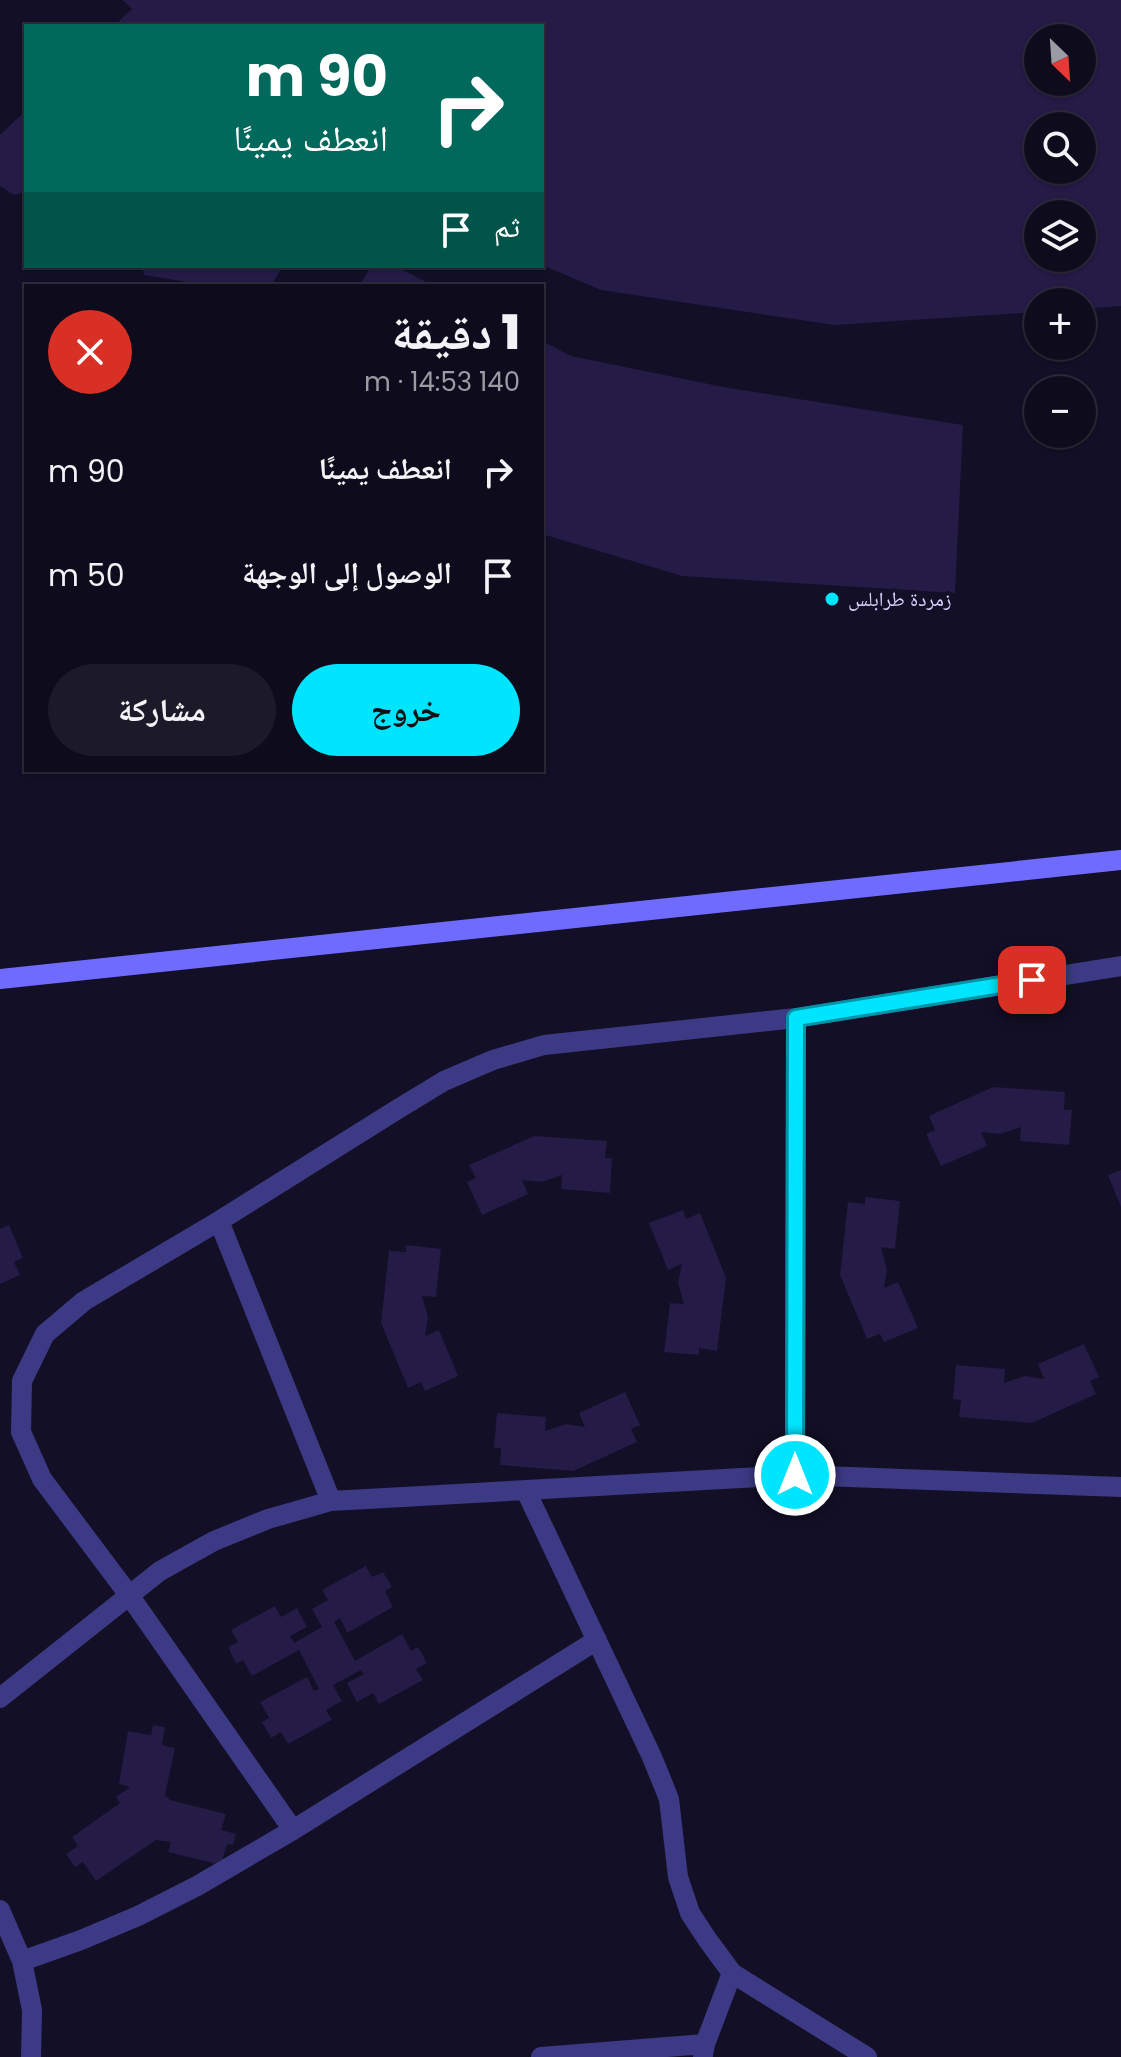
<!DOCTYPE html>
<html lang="ar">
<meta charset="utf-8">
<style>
:root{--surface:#0e0b1c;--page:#1c1929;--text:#f1f3f6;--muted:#9b9ba3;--line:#2e2b3b;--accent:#00e5ff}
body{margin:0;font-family:Poppins,"Noto Naskh Arabic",sans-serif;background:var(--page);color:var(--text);direction:rtl;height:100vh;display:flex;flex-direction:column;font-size:30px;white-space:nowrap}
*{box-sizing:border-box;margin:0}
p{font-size:26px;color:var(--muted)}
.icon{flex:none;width:44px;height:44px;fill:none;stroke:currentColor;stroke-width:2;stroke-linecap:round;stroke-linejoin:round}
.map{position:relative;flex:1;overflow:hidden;direction:ltr}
.drawer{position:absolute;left:24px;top:284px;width:520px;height:488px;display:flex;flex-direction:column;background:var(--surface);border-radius:0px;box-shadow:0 2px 6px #0004,0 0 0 2px var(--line);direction:rtl}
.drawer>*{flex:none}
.top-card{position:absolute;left:24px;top:24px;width:520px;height:244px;border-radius:0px;box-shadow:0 2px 6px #0004,0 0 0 2px var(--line);direction:rtl;background:#00695c;color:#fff;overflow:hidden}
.needle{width:52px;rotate:155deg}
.fabs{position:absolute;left:1024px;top:24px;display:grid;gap:16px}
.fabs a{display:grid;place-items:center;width:72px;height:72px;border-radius:50%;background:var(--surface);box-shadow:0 2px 6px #0004,0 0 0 2px var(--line);font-size:40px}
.pin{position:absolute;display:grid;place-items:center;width:68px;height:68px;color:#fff;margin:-34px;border-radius:16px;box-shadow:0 4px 12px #0006}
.me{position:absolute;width:88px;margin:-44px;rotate:0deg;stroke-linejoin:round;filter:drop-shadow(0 0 6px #0008)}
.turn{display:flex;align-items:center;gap:28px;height:168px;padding:0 24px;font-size:36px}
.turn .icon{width:104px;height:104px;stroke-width:2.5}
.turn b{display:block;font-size:56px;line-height:68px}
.then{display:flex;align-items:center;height:76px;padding:0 24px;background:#0003;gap:16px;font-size:30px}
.round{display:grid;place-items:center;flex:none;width:84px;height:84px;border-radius:42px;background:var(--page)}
.headline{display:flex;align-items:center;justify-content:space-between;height:136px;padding:0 24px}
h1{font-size:48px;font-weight:800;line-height:60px}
.primary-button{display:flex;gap:16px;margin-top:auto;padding:16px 24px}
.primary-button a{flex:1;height:92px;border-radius:48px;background:var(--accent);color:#111;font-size:32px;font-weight:800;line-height:92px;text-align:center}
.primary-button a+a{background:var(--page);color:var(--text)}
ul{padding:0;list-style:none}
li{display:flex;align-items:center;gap:24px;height:104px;padding:0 24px}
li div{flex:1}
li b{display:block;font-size:30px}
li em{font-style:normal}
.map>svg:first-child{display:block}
.building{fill:#241b47;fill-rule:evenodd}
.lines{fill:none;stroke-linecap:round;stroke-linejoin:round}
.minor{stroke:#3d3a85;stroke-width:20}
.secondary{stroke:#6f6bff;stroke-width:20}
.route-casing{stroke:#0095a6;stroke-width:20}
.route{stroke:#00e5ff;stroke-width:14}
.poi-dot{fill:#00e5ff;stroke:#130f26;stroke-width:3}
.labels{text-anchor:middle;stroke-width:8;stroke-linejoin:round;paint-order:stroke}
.poi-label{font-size:20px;fill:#d9d4ff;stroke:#130f26;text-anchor:start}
</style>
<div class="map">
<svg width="1121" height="2057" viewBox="0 0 1121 2057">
<rect width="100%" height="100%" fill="#130f26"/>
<path class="building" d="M123,0H1121V306L1082,309V302H1038V312L834,325L601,290L542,265V26H114L132,9ZM1038,38H1082V82H1038ZM1038,126H1082V170H1038ZM1038,214H1082V258H1038Z
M26,110V191L14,195L0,186V135Z
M142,266H283L271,286H212L144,275Z
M371,266H395L434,286H359Z
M542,341L571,356L723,387L963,425L955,593L682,576L542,534Z
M993,1087L1065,1092L1064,1110H1072L1069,1145L1020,1141L1021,1127L1000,1134L981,1132L987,1146L941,1166L926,1134L935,1130L929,1116Z
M534,1136L607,1141L605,1158H612L610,1193L561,1189L562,1175L541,1182L522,1180L528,1194L482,1215L467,1182L476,1178L469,1165Z
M1121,1170V1207L1108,1175Z
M865,1197L900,1201L895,1249L881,1247L887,1269L884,1288L898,1282L918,1328L884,1342L880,1334L867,1339L840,1275L848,1202L865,1204Z
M683,1210L686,1219L700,1213L726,1278L717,1351L699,1348V1355L664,1352L670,1303L684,1304L678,1283L682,1264L668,1270L649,1223Z
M9,1225L23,1258L14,1262L20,1275L0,1284V1229Z
M406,1245L441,1249L436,1297L422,1296L428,1317L425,1336L439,1330L458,1376L425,1391L421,1382L408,1388L381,1323L389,1251L406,1252Z
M1084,1344L1099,1377L1090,1381L1096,1394L1032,1423L959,1417L961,1400L953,1399L956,1365L1005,1369L1004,1383L1025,1376L1044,1379L1038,1364Z
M625,1392L640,1425L631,1429L637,1442L573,1471L500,1465L501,1448H494L497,1413L546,1417L545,1431L566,1424L585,1427L579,1413Z
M366,1566L372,1577L383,1572L392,1587L385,1591L393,1607L347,1633L340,1618L334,1622L355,1661L402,1634L411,1651L418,1647L427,1663L416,1669L423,1680L379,1704L373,1693L357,1702L347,1683L364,1674L361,1670L333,1685L342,1701L326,1710L332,1720L288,1744L281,1732L271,1738L262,1722L269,1718L260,1702L307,1677L314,1691L319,1689L299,1650L252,1676L243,1660L236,1664L228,1647L238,1642L231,1630L275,1606L281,1617L297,1608L307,1627L290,1636L294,1643L322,1627L312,1609L328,1600L322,1590Z
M153,1725L165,1727L162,1745L175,1748L165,1795L170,1800L226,1814L221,1830L236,1834L233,1845L227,1844L221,1865L168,1852L171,1842L156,1840L96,1881L83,1862L75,1867L66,1854L78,1846L72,1837L120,1803L116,1797L130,1787L119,1784L128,1731L151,1735Z"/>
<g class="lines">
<path class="minor" d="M219,1221L331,1501
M795,1475L796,1018
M526,1491L652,1757L669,1799L678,1877L690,1913L707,1939L732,1973L867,2057
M0,1698L160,1571L214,1541L268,1519L331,1501L795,1475L1121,1487
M293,1830L129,1595L42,1479L21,1432L22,1381L45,1334L84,1301L219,1221L398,1109L444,1081L493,1060L544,1045L796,1018L1121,966
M0,1910L22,1961L32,2010L31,2057
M22,1961L81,1940L138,1916L197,1886L293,1830L597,1640
M703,2055L705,2044L732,1973
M541,2057L705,2044"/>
<path class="secondary" d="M0,979L1121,860"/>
</g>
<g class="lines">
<defs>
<path id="route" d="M795,1475L796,1018L1032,980"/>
</defs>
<use href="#route" class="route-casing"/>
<use href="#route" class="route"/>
</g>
<circle class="poi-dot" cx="832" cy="599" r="8"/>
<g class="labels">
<g class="poi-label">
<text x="848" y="606">زمردة طرابلس</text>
</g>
</g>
</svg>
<div class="fabs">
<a><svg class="needle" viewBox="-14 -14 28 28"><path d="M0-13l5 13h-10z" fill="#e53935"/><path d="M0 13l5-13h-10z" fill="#9b9ba3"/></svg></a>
<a><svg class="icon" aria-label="search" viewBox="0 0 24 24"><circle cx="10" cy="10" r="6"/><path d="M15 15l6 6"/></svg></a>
<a><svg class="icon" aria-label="layers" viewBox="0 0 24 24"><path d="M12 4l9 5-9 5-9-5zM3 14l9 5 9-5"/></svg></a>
<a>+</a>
<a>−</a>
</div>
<div class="pin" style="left:1032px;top:980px;background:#d93025"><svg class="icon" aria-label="arrive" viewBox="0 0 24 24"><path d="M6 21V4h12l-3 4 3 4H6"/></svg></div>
<svg class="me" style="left:795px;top:1475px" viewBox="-20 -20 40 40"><circle r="17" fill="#00e5ff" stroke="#fff" stroke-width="3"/><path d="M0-11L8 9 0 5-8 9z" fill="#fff"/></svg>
<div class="top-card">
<div class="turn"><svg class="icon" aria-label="right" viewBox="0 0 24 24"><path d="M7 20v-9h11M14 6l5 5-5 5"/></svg><div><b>90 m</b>انعطف يمينًا</div></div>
<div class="then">ثم<svg class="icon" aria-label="arrive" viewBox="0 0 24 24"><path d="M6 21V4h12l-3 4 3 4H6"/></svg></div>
</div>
<section class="drawer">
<div class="headline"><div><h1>1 دقيقة</h1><p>140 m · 14:53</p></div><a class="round" style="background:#d93025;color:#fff"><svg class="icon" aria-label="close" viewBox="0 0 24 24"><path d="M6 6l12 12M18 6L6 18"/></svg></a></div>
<ul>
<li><svg class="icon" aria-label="right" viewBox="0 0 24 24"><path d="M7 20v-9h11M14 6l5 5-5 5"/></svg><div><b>انعطف يمينًا</b></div><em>90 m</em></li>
<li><svg class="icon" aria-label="arrive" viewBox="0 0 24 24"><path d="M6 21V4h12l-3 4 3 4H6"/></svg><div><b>الوصول إلى الوجهة</b></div><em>50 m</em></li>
</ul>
<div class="primary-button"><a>خروج</a><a>مشاركة</a></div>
</section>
</div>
